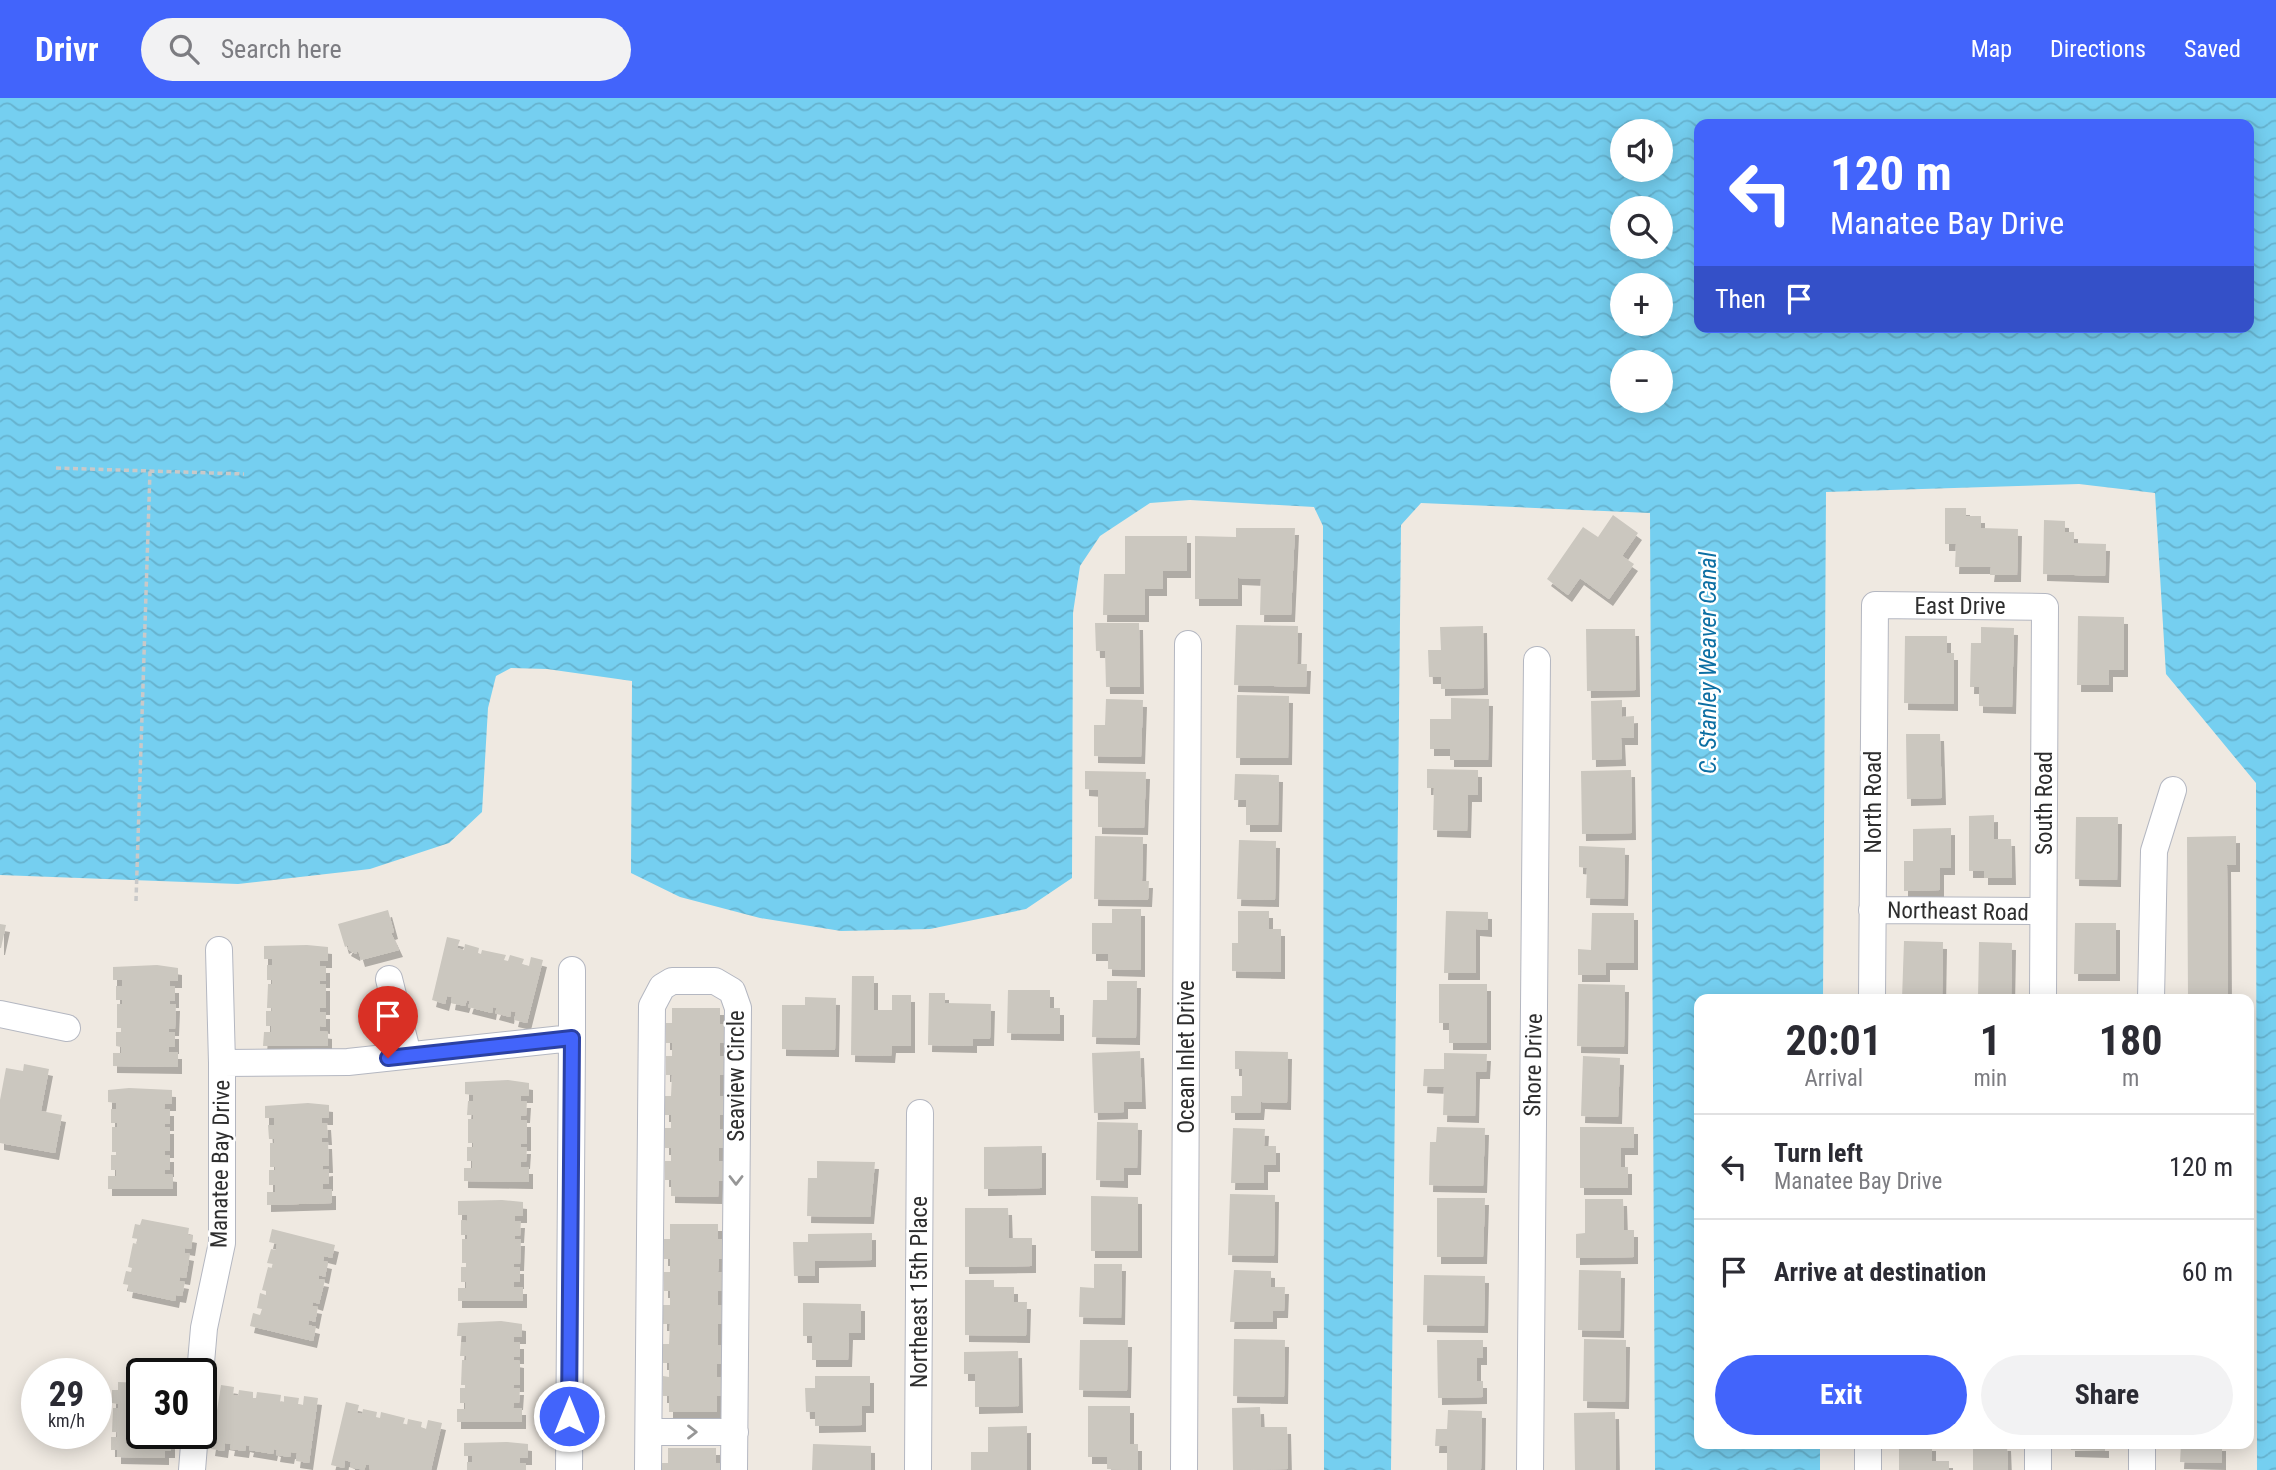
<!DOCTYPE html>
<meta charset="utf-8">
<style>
:root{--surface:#fff;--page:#f2f2f3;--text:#2b2b33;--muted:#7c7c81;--line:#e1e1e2;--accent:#4264fb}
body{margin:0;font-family:"Roboto Condensed",sans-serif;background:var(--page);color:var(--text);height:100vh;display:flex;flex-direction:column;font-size:26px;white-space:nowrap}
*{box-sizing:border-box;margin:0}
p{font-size:23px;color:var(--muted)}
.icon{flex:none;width:38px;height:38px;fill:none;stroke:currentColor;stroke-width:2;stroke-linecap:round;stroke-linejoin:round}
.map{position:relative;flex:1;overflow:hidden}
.drawer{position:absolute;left:1694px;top:896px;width:560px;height:455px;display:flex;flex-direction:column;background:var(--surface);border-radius:14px;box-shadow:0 4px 18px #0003}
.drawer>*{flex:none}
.top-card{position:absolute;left:1694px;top:21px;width:560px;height:214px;border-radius:14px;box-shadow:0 4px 18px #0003;background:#4264fb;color:#fff;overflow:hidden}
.buttons{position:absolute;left:1610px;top:21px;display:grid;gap:14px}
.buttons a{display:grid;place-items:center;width:63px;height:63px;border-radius:50%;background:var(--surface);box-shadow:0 4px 18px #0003;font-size:35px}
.speed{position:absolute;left:21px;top:1260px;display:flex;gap:14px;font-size:35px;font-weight:700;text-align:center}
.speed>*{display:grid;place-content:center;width:91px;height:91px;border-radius:50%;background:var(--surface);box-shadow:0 4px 18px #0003;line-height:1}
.speed small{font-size:18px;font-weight:400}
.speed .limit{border:4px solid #111;border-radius:10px;background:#fff;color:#111}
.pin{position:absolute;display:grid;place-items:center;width:60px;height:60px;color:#fff;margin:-72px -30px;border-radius:50% 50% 50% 0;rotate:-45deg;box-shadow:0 0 7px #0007}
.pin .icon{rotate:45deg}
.me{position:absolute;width:77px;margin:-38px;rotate:0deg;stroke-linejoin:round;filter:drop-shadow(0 0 5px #0008)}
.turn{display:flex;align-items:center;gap:24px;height:147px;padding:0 21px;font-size:32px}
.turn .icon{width:91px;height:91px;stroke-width:2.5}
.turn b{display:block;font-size:49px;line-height:60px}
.then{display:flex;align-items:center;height:66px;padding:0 21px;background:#0003;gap:14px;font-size:26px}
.eta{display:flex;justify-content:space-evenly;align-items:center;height:119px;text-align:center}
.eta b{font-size:42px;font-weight:700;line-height:49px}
.cta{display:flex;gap:14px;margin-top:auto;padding:14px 21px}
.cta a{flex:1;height:80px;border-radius:42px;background:var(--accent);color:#fff;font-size:28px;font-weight:700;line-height:80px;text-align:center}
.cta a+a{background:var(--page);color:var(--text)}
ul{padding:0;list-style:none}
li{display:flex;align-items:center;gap:21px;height:105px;padding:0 21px;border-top:2px solid var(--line)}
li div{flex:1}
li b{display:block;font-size:26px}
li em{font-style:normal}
header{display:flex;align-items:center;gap:42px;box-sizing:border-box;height:98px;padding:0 35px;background:var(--accent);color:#fff}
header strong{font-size:33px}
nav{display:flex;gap:38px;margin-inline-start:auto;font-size:24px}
.search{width:490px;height:63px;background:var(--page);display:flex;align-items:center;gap:18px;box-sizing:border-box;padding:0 24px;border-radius:38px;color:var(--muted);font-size:26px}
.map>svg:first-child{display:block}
.water{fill:url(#water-waves);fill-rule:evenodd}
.building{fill:#cbc7bf;filter:url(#shadow)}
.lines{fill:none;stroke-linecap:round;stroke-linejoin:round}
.minor-casing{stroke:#b4b7c1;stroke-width:28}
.path{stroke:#c9c9c9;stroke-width:3.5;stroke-dasharray:5 3.5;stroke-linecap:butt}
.minor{stroke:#fff;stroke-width:26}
.oneway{stroke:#969696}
.route-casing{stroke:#2b41a3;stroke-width:18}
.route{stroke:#4264fb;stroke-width:12}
.labels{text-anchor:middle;stroke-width:5;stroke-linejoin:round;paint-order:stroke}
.street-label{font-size:23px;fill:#2e2e2e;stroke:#fff}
.water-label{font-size:24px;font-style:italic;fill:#0d6fa3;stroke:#fff}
</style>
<header>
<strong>Drivr</strong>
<div class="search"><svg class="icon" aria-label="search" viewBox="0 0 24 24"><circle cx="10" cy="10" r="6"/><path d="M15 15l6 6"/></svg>Search here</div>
<nav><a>Map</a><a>Directions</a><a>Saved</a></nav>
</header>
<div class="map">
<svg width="2276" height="1372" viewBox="0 0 2276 1372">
<defs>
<pattern id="water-waves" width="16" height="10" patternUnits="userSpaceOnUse" patternTransform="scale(1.75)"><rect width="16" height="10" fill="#75cff0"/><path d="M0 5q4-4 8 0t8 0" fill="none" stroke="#66b2ce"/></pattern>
<filter id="shadow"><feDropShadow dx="4" dy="7" stdDeviation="0" flood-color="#0004"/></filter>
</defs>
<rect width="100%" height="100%" fill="#efe9e1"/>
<path class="water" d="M0,0H2276V1372H2257L2256,685L2166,576L2155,395L2079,386L1826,394L1823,901H1699V1346H1820V1372H1655L1650,415L1421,405L1401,427L1391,1372H1324L1323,428L1314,409L1190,402L1150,405L1100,438L1080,468L1073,515L1072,780L1026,811L930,831L841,833L760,820L680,799L631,775L632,583L547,571L511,570L496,578L488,610L482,714L449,745L370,771L238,786L0,777ZM1699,26H2249V229H1699ZM1622,33H1661V72H1622ZM1622,110H1661V149H1622ZM1622,187H1661V226H1622ZM1622,264H1661V303H1622Z"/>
<path class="building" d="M1945,410H1966V418H1981V430L2018,431L2017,477H1990L1991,469H1955L1956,446H1945Z
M1613,417L1638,435L1622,458L1634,466L1609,501L1580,480L1568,497L1547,481L1583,429L1598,439Z
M2044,422L2065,423V434H2074V445L2106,446L2105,478L2043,476Z
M1236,430H1295L1291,517H1260L1261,481L1238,480V501H1195V438L1236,439Z
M1125,438H1187V473H1163V491H1145V517H1103L1104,476H1125Z
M2078,518L2124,519V572H2109V587H2077Z
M1095,525H1139L1140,589H1106L1105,553H1096Z
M1236,527L1298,528L1297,566H1307L1306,589L1234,587Z
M1483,528L1484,590L1441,591V579H1429L1428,552H1441L1440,529Z
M1981,529L2014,530L2012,609L1979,608V589H1970L1971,545H1981Z
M1586,531H1635L1636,592L1587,593Z
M1905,538H1947V555H1954V606L1904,605Z
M1237,597L1289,598L1288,660H1236Z
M1451,600L1489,601L1488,662H1450V651H1430V621H1451Z
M1106,601L1143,602L1141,659L1094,658V627H1105Z
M1622,602V619L1634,618V640H1621L1622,661L1592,662L1591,603Z
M1906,636H1940L1942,700L1907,701Z
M1427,671L1478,672V697H1468L1467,733L1433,732L1434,690H1427Z
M1631,672L1632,735L1582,736L1581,673Z
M1085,673L1146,674L1144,730L1098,729V692L1085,691Z
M1235,676L1279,677L1278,727H1246V702H1234Z
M1994,717V741H2011L2012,780H1984V773H1969V718Z
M2076,719H2118L2117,782L2075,781Z
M1951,730V770H1940V792L1904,793V763H1913V731Z
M1095,738L1143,739L1142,783H1149L1148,802L1094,801Z
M2236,738V767H2227L2228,901H2188L2187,739Z
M1239,742L1276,743L1275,802L1237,801Z
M1579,748L1625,750L1624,801L1586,800L1587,770L1579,769Z
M1112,811H1141V872L1108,871V856H1092V825H1112Z
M388,812L394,834L391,835L399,852L361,862L358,852L356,856L347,851L349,847L345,849L338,826Z
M1238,813H1269V831H1281V874L1232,873V845H1238Z
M1446,813L1488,814V832L1476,831V875H1444Z
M1592,815H1634V865H1606V877H1578V851L1591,852Z
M2075,825H2116V876H2074Z
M0,826L6,827L1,850H0Z
M447,839L460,842L457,850L464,852L465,846L479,850L478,855L481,856L482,852L506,857L504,862L508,863L510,857L524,861L522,866L529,868L531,859L543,862L527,925L514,922L516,914L511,913L510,919L495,915L497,910L493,909L492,915L468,909L470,903L467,902L465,908L451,905L452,899L447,898L445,906L432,902Z
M1904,843L1943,844L1942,901H1902Z
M1979,844L2012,845L2011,901H1978Z
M307,847L328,849V863H320V868H326V883H320V886H326V910H320V914H326V929L320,928V933L328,934V948H263L264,934H271V928H266V913H272V910H267L268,886H272V882H267V867H272V861H264V848Z
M157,867L178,870V883H170V888H175V903H170V906H176L175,931H169V934H175V949H169V954H178V969L113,968V955H121V949L116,948V934H121V930H117V906H122V902H116V888H122V882H113V869Z
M852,878H874V912H892V897H911V948H892L891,958L851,957Z
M1107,883H1137L1136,940L1092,939L1093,902H1107Z
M1439,886H1487V945H1449V925H1439Z
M1578,886L1625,887L1624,949L1577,948Z
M1008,892H1050V910H1060V936L1007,935Z
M929,895H945V905L991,906L990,941H973V948L928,947Z
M805,899L836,900L835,952L782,951V907H805Z
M672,910H720V926H726V945H720V958H726V977H720V998H726V1017H720V1031H726V1050H719V1063H725V1083H719L718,1099L671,1098V1082H665V1063H671V1050H665V1030H671V1017H665V998H671L672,977H666V958H672V945H666V925H672Z
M1140,953L1142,1004H1124V1014L1094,1015L1092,955Z
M1235,953L1288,954L1287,1005L1261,1004L1260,1015H1231V998H1242V971H1235Z
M1444,955L1487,956L1486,974H1476L1475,1018L1443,1017L1444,989L1423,988L1424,971H1444Z
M1583,958L1620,960L1618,1019L1581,1018Z
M24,966L49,971L41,1013L62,1017L55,1055L0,1045V1002L6,970L23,973Z
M508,982L529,985V998H521V1003H527L526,1018H521V1022H527V1046H521V1049H527L526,1064H521V1069H529V1084L464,1083V1070H472V1063H467V1049H473V1045H468V1021H473V1017H467L468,1003H473V997L465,996V984Z
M129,990L172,992V1006H165L164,1011H170V1026H165V1029H170V1053H165V1057H170V1072H165V1076L173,1077V1091H108V1078H116V1072H111V1057H116V1054H112V1029H117V1025H111V1011H116V1005L108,1004V992Z
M308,1005L329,1007V1020H322V1025H327L328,1040H322V1044H328L329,1068H323V1072L329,1071V1086H323V1091H332V1105L267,1107V1094H275V1087H269V1072H275V1069H270V1045H274V1041H269L268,1027H274V1020H265V1008Z
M1097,1024L1138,1025L1137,1070H1124V1083L1096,1082Z
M1437,1029L1485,1030L1483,1088L1429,1087L1430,1044H1436Z
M1580,1029H1634V1050H1621V1069H1628V1090H1580Z
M1233,1030L1265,1031L1264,1048H1276V1067H1264V1085H1231Z
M1042,1048V1090L984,1091V1049Z
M817,1063L875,1064L870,1119L807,1118L808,1080H817Z
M1230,1096L1275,1097L1274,1158L1228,1157Z
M1091,1098L1138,1099V1153H1091Z
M1437,1100H1485L1483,1159H1437Z
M1585,1101H1623L1624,1132H1634V1159L1576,1160V1136L1585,1135Z
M502,1102L523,1104V1118H515V1123H521L520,1138H515V1141H521L520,1166H514V1169H520V1184H514V1189H523V1203H458V1190H466V1184H461V1169H466V1165H462V1141H467V1137H461V1122L467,1123V1117H458V1103Z
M965,1110H1008L1009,1140H1032V1168L965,1169Z
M142,1121L189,1130L188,1137L193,1138L191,1151L185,1150V1155L190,1156L186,1180L180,1179L179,1183L185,1184L182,1198L176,1197L175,1203L128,1193L129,1187L123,1186L126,1173L131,1174L132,1170L128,1169L133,1145L137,1146L138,1141L132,1140L135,1126L140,1127Z
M670,1126H718V1141H724V1161H719L718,1174H724V1193H718V1207H724V1226H718V1247H724L723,1266H717V1279H723V1298H717V1314H669V1298H663V1278L669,1279V1265H663V1246H669L670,1226H663V1207H670V1193H664V1174H670V1161H664V1141H670Z
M272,1131L335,1147L332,1160L324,1158L323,1163L328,1164L325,1179L319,1177V1181L325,1182L319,1206L313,1204L312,1208L318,1209L315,1224L309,1222L308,1227L316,1229L313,1243L250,1228L253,1215L260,1217L262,1211L257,1210L260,1195L266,1197V1193L262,1192L268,1169L272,1170L273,1166L267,1165L271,1151L276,1152L277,1146L269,1144Z
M872,1135V1162L815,1163V1178H794L793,1144H808V1136Z
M1094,1166H1122L1121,1220L1079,1219L1080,1189L1094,1190Z
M1234,1172L1271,1173V1189H1285L1284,1213H1273V1224H1230Z
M1579,1172L1621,1173L1620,1233L1578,1232Z
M1424,1177L1485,1178L1484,1228L1423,1227Z
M965,1182H994V1189H1014V1204H1027L1026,1238L965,1237Z
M803,1205L861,1206V1235H849L848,1262H812V1238H803Z
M501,1223L522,1226V1239H514V1244H520V1259H514V1262L520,1263V1287H514L513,1290H520L519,1305H514L513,1310H522V1324H457V1311H465V1305H460V1290H465V1287H461L462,1262H466V1258H460L461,1244H466V1238H457L458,1225Z
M1234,1241L1285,1242L1284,1299L1233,1298Z
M1584,1241L1626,1242L1625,1304L1583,1303Z
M1080,1242H1128L1127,1293L1079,1292Z
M1437,1242H1483V1260H1477V1283H1483V1299L1438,1300Z
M1018,1253L1019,1308L975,1309V1276H964V1254Z
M815,1278H870V1308H862V1327L815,1328V1314H806L805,1290H815Z
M118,1284L142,1285V1335H165V1340H171V1353H165V1360L117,1359V1352H111V1339H117V1334H112L113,1310H118V1306L112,1305V1292H118Z
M221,1287L234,1289L233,1297L238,1298L239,1292L253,1294V1300H256L257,1294L281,1297L280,1304H284V1298L299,1300L298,1306L303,1307L304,1298L318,1300L309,1365L296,1363L297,1355L291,1354L290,1359L276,1357L277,1352L274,1351L273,1356L249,1352L250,1348L246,1347L245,1353L230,1351L231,1346L225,1345L224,1353L211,1351Z
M346,1304L359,1307L357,1315L362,1316L363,1311L377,1314L376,1319L380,1320L381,1314L405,1320L403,1326L407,1327L408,1321L422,1324L421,1329L426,1331L428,1322L442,1325L431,1372H370L369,1367H366L364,1372L350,1369L351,1364L345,1362L344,1370L331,1367Z
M1088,1308H1130V1346H1138V1372L1107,1371V1359H1088Z
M1260,1309L1261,1329H1287L1288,1371L1233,1372L1232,1310Z
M1448,1312L1482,1313L1481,1372H1447V1348H1435L1436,1331H1447Z
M1615,1314L1616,1372H1575L1574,1315Z
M1027,1328V1372H971V1354H988V1329Z
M507,1344L528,1346V1360H520V1365H526V1372H467V1364H472V1358H464V1345Z
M813,1346L871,1348V1372H812Z
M1899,1346H1932V1363H1949V1372H1899Z
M1973,1346H2007L2008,1372H1973Z
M2071,1346H2105V1353L2071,1352Z
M2181,1346H2222V1365L2180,1364Z
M668,1350H716V1365H722V1372H662V1365H668Z"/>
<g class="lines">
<defs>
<path id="minor" d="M1872,812L2043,813
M219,852L222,965
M389,881L408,957
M1872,901L1875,507L2045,509L2043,901
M2151,901L2154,753L2173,692
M0,916L67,930
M572,940V872
M200,1276L204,1230L222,1145V965L348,964L572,940L569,1372
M649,1334H735
M192,1372L195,1335
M648,1372L652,908L662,889L672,883H715L732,893L738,910L734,1372
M918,1372L920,1015
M1184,1372L1188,546
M1530,1372L1537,562
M1868,1372V1346
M2038,1372V1346
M2142,1372V1346"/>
</defs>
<use href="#minor" class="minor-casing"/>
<path class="path" d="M56,370L244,376
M136,803L150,373"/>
<use href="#minor" class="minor"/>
</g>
<defs><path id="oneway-chevron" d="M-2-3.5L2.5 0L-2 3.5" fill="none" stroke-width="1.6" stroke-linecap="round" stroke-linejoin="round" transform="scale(1.75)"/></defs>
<g class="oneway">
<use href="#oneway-chevron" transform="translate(736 1082) rotate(90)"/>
<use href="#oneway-chevron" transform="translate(692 1334)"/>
</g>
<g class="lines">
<defs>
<path id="route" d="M388,960L572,940L569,1318"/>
</defs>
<use href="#route" class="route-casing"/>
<use href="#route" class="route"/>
</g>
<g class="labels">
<g class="street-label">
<text x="1960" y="516">East Drive</text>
<text transform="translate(1873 704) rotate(-90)" y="8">North Road</text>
<text transform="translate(2044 705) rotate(-90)" y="8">South Road</text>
<text transform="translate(1958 813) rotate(1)" y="8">Northeast Road</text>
<text transform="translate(1186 959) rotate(-90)" y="8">Ocean Inlet Drive</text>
<text transform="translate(1533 967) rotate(-89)" y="8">Shore Drive</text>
<text transform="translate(736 978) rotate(-90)" y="8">Seaview Circle</text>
<text transform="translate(220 1066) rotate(-89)" y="8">Manatee Bay Drive</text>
<text transform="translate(919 1194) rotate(-90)" y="8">Northeast 15th Place</text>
</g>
<g class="water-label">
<text transform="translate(1708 565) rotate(-90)" y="8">C. Stanley Weaver Canal</text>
</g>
</g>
</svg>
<div class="buttons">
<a><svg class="icon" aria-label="sound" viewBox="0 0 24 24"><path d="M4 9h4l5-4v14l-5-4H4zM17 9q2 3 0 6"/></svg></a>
<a><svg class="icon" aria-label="search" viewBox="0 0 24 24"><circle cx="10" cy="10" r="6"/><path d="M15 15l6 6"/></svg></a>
<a>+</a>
<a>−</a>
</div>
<div class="speed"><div>29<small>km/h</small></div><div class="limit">30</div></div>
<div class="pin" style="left:388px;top:960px;background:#d93025"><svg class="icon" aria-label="arrive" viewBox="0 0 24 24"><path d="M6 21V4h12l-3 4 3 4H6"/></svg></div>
<svg class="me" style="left:569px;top:1318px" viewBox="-20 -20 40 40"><circle r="17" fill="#4264fb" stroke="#fff" stroke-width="3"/><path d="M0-11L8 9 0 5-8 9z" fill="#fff"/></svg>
<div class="top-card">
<div class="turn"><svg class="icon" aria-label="left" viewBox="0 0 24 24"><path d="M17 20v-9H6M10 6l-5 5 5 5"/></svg><div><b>120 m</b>Manatee Bay Drive</div></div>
<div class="then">Then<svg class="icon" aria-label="arrive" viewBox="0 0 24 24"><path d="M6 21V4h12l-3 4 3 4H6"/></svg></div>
</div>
<section class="drawer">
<div class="eta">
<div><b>20:01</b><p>Arrival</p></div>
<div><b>1</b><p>min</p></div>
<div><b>180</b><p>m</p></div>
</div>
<ul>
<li><svg class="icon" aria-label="left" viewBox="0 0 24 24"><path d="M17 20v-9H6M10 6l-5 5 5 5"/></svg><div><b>Turn left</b><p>Manatee Bay Drive</p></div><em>120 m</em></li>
<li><svg class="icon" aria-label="arrive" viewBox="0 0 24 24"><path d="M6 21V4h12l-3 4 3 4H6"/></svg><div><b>Arrive at destination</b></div><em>60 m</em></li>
</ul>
<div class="cta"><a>Exit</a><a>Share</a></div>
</section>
</div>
